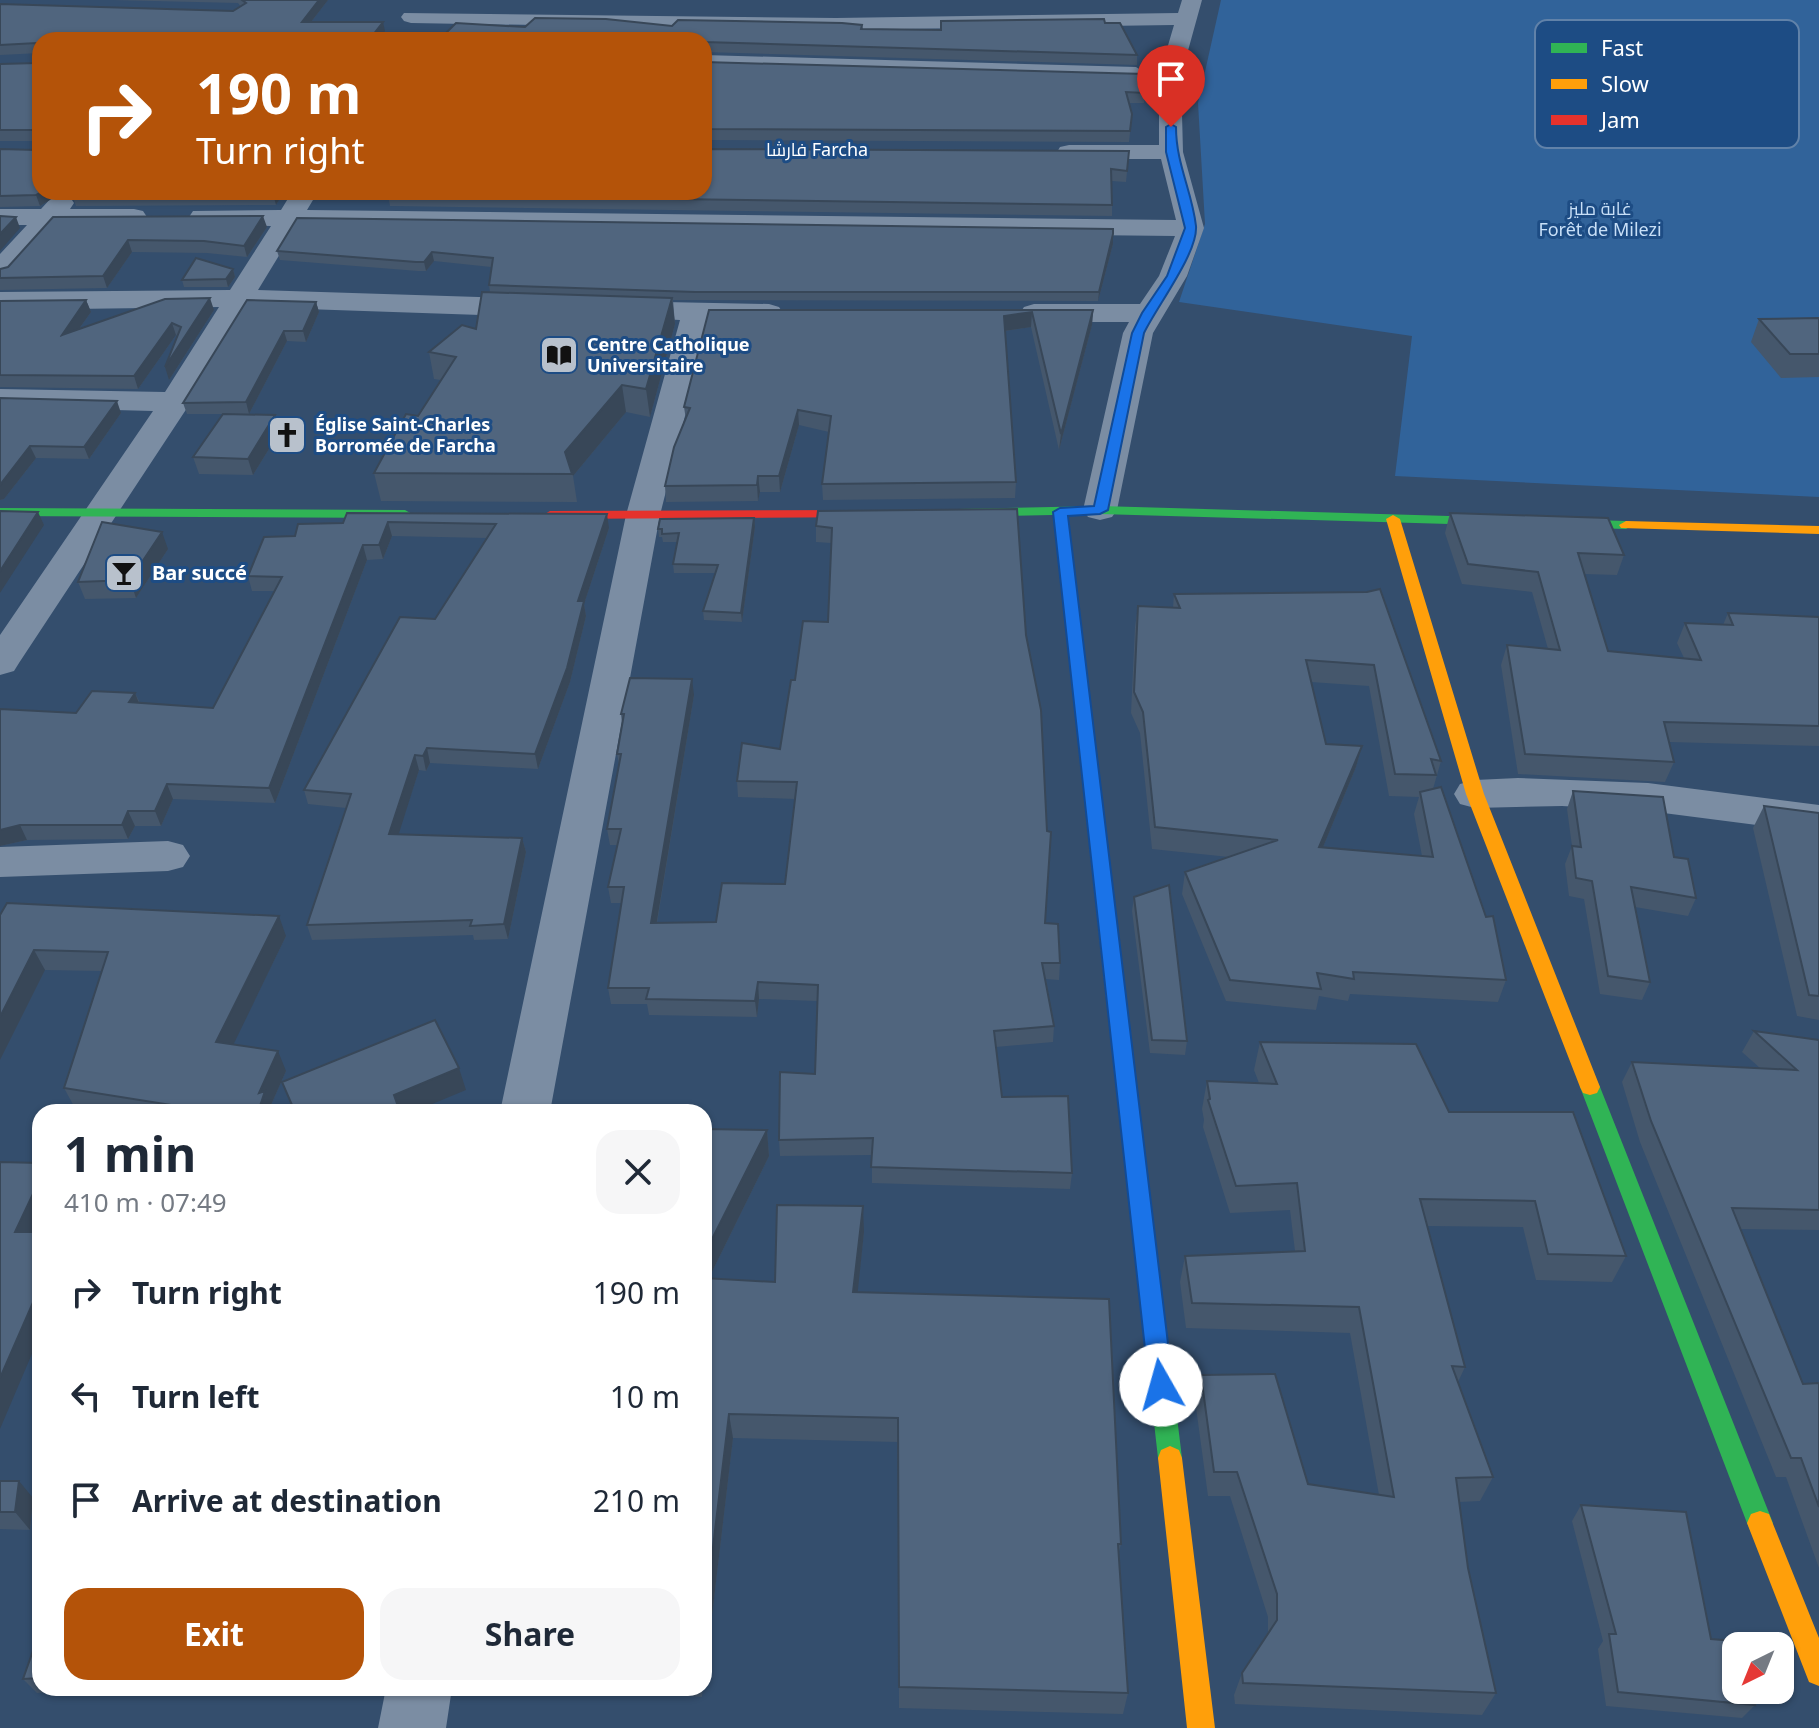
<!DOCTYPE html>
<meta charset="utf-8">
<style>
:root{--surface:#fff;--page:#f6f6f7;--text:#1f2937;--muted:#747a83;--accent:#b45309}
body{margin:0;font-family:"Noto Sans",Cairo,sans-serif;background:var(--page);color:var(--text);height:100vh;display:flex;flex-direction:column;font-size:30px;white-space:nowrap}
*{box-sizing:border-box;margin:0}
p{font-size:26px;color:var(--muted)}
.icon{flex:none;width:44px;height:44px;fill:none;stroke:currentColor;stroke-width:2;stroke-linecap:round;stroke-linejoin:round}
.map{position:relative;flex:1;overflow:hidden}
.panel{position:absolute;left:32px;top:1104px;width:680px;height:592px;display:flex;flex-direction:column;background:var(--surface);border-radius:24px;box-shadow:0 2px 6px #0004}
.panel>*{flex:none}
.guide{position:absolute;left:32px;top:32px;width:680px;height:168px;border-radius:24px;box-shadow:0 2px 6px #0004;background:#b45309;color:#fff;overflow:hidden}
.needle{width:52px;rotate:223deg}
.tools{position:absolute;left:1722px;top:1632px;display:grid;gap:16px}
.tools a{display:grid;place-items:center;width:72px;height:72px;border-radius:16px;background:var(--surface);box-shadow:0 2px 6px #0004;font-size:40px}
.pin{position:absolute;display:grid;place-items:center;width:68px;height:68px;color:#fff;margin:-82px -34px;border-radius:50% 50% 50% 0;rotate:-45deg;box-shadow:0 0 8px #0007}
.pin .icon{rotate:45deg}
.me{position:absolute;width:88px;margin:-44px;rotate:353deg;stroke-linejoin:round;filter:drop-shadow(0 0 6px #0008)}
.turn{display:flex;align-items:center;gap:28px;height:168px;padding:0 32px;font-size:36px}
.turn .icon{width:104px;height:104px;stroke-width:2.5}
.turn b{display:block;font-size:56px;line-height:68px}
.round{display:grid;place-items:center;flex:none;width:84px;height:84px;border-radius:24px;background:var(--page)}
.overview{display:flex;align-items:center;justify-content:space-between;height:136px;padding:0 32px}
h1{font-size:48px;font-weight:700;line-height:60px}
.primary-button{display:flex;gap:16px;margin-top:auto;padding:16px 32px}
.primary-button a{flex:1;height:92px;border-radius:24px;background:var(--accent);color:#fff;font-size:32px;font-weight:700;line-height:92px;text-align:center}
.primary-button a+a{background:var(--page);color:var(--text)}
ul{padding:0;list-style:none}
li{display:flex;align-items:center;gap:24px;height:104px;padding:0 32px}
li div{flex:1}
li b{display:block;font-size:30px}
li em{font-style:normal}
.map>svg:first-child{display:block}
.green{fill:#31639a}
.lines{fill:none;stroke-linecap:round;stroke-linejoin:round}
.street{fill:#7b8da3;fill-rule:evenodd}
.fast{fill:#30b455;fill-rule:evenodd}
.slow{fill:#ff9f0a;fill-rule:evenodd}
.jam{fill:#e5322d;fill-rule:evenodd}
.wall{fill:#45576c;fill-rule:evenodd}
.shaded-wall{fill:#384758}
.building{fill:#50657e;stroke:#384758;stroke-width:2}
.route{fill:#1a73e8;stroke:#114b97;stroke-width:2}
.labels{text-anchor:middle;stroke-width:6;stroke-linejoin:round;paint-order:stroke}
.far-neighbourhood-label{font-size:18px;fill:#fff;stroke:#1d4c84}
.far-park-label{font-size:18px;fill:#c8dff7;stroke:#1d4c84}
.far-poi-label{font-size:18px;font-weight:bold;fill:#fff;stroke:#1d4c84;text-anchor:start}
.poi-label{font-size:20px;font-weight:bold;fill:#fff;stroke:#1d4c84;text-anchor:start}
.key{fill:#1d4c84;stroke:#6182a9;stroke-width:2}
.key-label{font-size:22px;fill:#fff}
</style>
<div class="map">
<svg width="1819" height="1728" viewBox="0 0 1819 1728">
<rect width="100%" height="100%" fill="#344e6d"/>
<path class="green" d="M1221,0H1819V497L1395,476L1412,336L1179,302L1205,224L1198,103Z"/>
<g class="lines">
<path class="street" d="M1182,0H1202L1181,76L1183,152L1204,228L1187,276L1153,333L1117,510L1112,517L1100,520L1088,517L1083,510L1123,333L1129,322H1034L1024,319L1020,313L1024,307L1034,304H1140L1159,276L1175,236L297,226L258,290L541,299L551,302L555,308L551,314L541,317L248,307L191,402L19,663L14,671L0,675V635L153,411L0,407V389L165,392L219,307L0,310V292L230,290L271,226L202,225L193,223L189,217L193,211L281,210L292,192H314L316,195L307,210L1176,220L1161,159H1069L1060,157L1057,152L1060,147L1069,145H1159V76L1174,25L836,30L411,23L404,21L401,17L404,13L836,18L1178,13Z
M704,55L1136,67L1147,74L1136,81L704,69Z
M61,195L70,197L74,203L70,209H134L143,211L147,217L143,223L134,225H56L10,277L0,279V254L27,225H0V209H41L52,197Z
M614,301L769,304L779,307L783,313L779,319L709,321L660,515L550,1112H500L626,515L680,320L604,316L600,310L604,304Z
M1518,778L1648,783L1819,805V833L1648,811L1562,806L1475,808L1460,804L1454,794L1460,784L1475,780Z
M168,841L183,845L190,856L183,867L168,871L0,877V847Z
M386,1688H452L446,1728H378Z"/>
<path class="fast" d="M1100,506L1626,521L1633,525L1626,529L1100,514L958,517L951,513L958,509Z
M0,508L405,510L412,514L405,518L0,516Z
M1116,990L1123,992L1126,997L1182,1458L1179,1466L1170,1470L1161,1466L1158,1458L1106,997L1109,992Z
M1590,1079L1597,1081L1600,1087L1773,1523L1769,1532L1760,1535L1751,1532L1747,1523L1580,1087L1583,1081Z"/>
<path class="slow" d="M1060,508L1067,512L1126,997L1123,1002H1109L1106,997L1053,512Z
M1393,515L1400,519L1484,794L1600,1087L1597,1093L1590,1095L1583,1093L1580,1087L1466,794L1386,519Z
M1626,521L1819,526V534L1621,528L1619,525Z
M1170,1446L1179,1450L1182,1458L1215,1728H1187L1158,1458L1161,1450Z
M1760,1511L1769,1514L1819,1638V1686L1809,1682L1747,1523L1751,1514Z"/>
<path class="jam" d="M877,510L882,511V517L550,519L543,515L550,511Z"/>
</g>
<path class="wall" d="M111,0H328L311,22L385,31L40,40V192H284L276,205L76,206L72,195L61,193L40,206L0,207V149L36,150L39,147V141H0V64L37,63L40,60V53L0,55V4L233,11L241,7L238,3Z
M1105,23L1137,55V65L704,52V40L525,27L862,25L863,29L941,30Z
M704,62L1145,93L1144,103H1129L1132,114L1129,142L704,140Z
M1129,151L1126,182L1112,181V216L390,206L388,195Z
M53,217L267,227L247,257L207,253L132,252L107,288L0,290V269L8,267Z
M1113,234V244L1098,301L673,300L675,324L650,417L626,412L573,476L577,502L381,501L374,473L418,416L441,380L434,379L429,352L476,329L490,292L489,285L491,267L434,261L426,271H418L280,260L277,251Z
M233,269L235,277L228,287H184L182,280Z
M86,300L91,312L79,329L214,310L169,380L178,336L176,335L138,389L0,387V301Z
M316,302L319,312L306,342L287,341L249,414H187L183,403Z
M709,310H1093L1092,325L1059,450L1031,327L1005,331L1016,482L1015,498L823,500L822,484L829,432L799,425L780,492H760L758,501L666,502L665,486L686,420L684,407Z
M1819,318V377L1781,378L1751,342L1759,319Z
M0,398L121,413L89,459L36,458L4,499L0,500Z
M280,431L253,475L199,474L193,457Z
M1017,509L1045,923L1060,963L1059,980L1046,979L1054,1026L1053,1042L996,1047L1002,1097L1072,1173L1070,1189L872,1183V1155L780,1156L779,1140L815,1074L817,1001L759,999L757,1017L649,1015L647,1004H611L608,988L622,903H611L608,887L617,845H610L607,829L619,764L617,754L622,723L621,714L694,695L657,923L716,922L785,884L795,799L738,797L737,781L780,749L795,680L828,622L831,543L816,542V526Z
M347,513L609,528L584,604L586,616L570,682L538,769L430,763L426,771L419,770L398,834L522,838L526,852L508,939L474,940L473,935L312,940L307,925L346,808L308,804L304,790L435,619L487,538L392,536L383,559L367,560L275,803L173,799L161,826H135L128,839L27,840L0,846V709L76,713L135,693L140,703L213,708L274,591H252L248,576L295,536L343,523Z
M1450,513L1624,555L1617,575L1584,574L1608,651L1684,658L1677,643L1685,623L1723,625L1728,613L1819,617V746L1669,742L1674,762L1665,782L1518,774L1501,665L1507,645L1548,649L1532,592L1462,584L1445,533Z
M754,518L755,527L742,622L704,620L703,611L715,573H674L673,564L677,542H663L662,537H659L658,529Z
M168,549L136,598L85,599L78,582Z
M1367,592L1441,761L1433,789L1506,980L1498,1002L1350,994L1348,1001L1319,996L1316,1010L1226,1001L1182,894L1185,872L1229,857L1152,849L1140,733L1131,713L1135,627L1138,606L1173,608L1174,594ZM1311,682L1369,686L1389,796L1419,797L1414,814L1422,856L1323,847L1356,767L1362,746L1326,744Z
M1573,791L1674,857L1696,898L1688,916L1635,907L1650,982L1642,1000L1600,994L1584,899L1569,896L1565,864L1572,846L1567,809Z
M1764,806L1819,813V1020L1797,1016L1753,828Z
M1134,897L1187,1041L1185,1055L1150,1053L1132,911Z
M0,915L286,936L233,1044L286,1071L271,1105L273,1112H101L75,1108L64,1088L102,971L45,970Z
M1754,1031L1819,1040V1230L1741,1229L1803,1384L1819,1383V1568L1786,1477H1776L1640,1142L1622,1082L1632,1062L1760,1068L1742,1052Z
M1260,1042L1449,1112L1626,1256L1612,1282L1536,1280L1523,1227L1427,1226L1465,1367L1458,1382L1493,1477L1480,1501L1459,1502L1468,1568L1496,1693L1482,1715L1235,1704L1234,1695L1242,1673L1268,1632V1617L1230,1496H1208L1195,1400L1201,1375L1308,1484L1379,1495L1350,1333L1186,1328L1180,1282L1185,1256L1295,1251L1290,1210L1230,1213L1203,1127L1204,1120L1202,1109L1207,1081L1259,1083L1254,1070Z
M704,1129L767,1130L769,1156L709,1278L775,1282L864,1232L857,1293L1121,1544L1118,1555L1128,1693L1123,1714L899,1708L898,1442L733,1438L704,1683Z
M0,1481L33,1498L30,1530L0,1529Z
M1581,1505L1711,1639L1755,1705L1742,1718L1606,1706L1598,1649L1603,1641L1572,1521Z
M40,1631V1688H290L151,1689L149,1693L82,1690L37,1693L23,1679Z
M652,1688H703L702,1697L653,1693Z"/>
<path class="shaded-wall" d="M319,0H328L304,31L302,22Z
M383,22L385,31L378,40H369Z
M41,192H61V193L40,206L36,195Z
M274,192H284L276,205L273,194Z
M263,216L267,227L247,257L244,246Z
M16,217L20,228L0,251V234Z
M1113,234V244L1098,301L1099,292Z
M128,240L132,252L107,288L103,276Z
M432,252L434,261L426,271L424,262Z
M233,269L235,277L228,287L226,279Z
M210,298L214,310L169,380L165,367Z
M672,298L675,324L650,417L646,389Z
M86,300L91,312L66,347L62,335Z
M316,302L319,312L306,342L303,331Z
M1093,310L1092,325L1059,450L1061,434Z
M1032,312L1031,327L1004,331V316Z
M172,323L176,335L138,389L134,376Z
M284,331L287,341L249,414L246,402Z
M622,385L626,412L573,476L565,452Z
M117,401L121,413L89,459L84,447Z
M798,410L799,425L780,492L779,476Z
M275,415L280,431L253,475L248,459Z
M30,446L36,458L4,499L0,500V485Z
M758,476L760,492L758,501L757,485Z
M38,512L44,525L0,593V571Z
M607,514L609,528L584,604L586,616L570,682L538,769L535,754L578,601Z
M754,518L755,527L742,622L741,613Z
M388,522L392,536L383,559L379,545Z
M162,532L168,549L136,598L130,580Z
M363,545L367,560L275,803L269,788Z
M692,679L694,695L654,939L651,923Z
M135,693L141,708L129,702Z
M1362,746L1356,767L1314,869L1319,847Z
M427,748L430,763L426,771L423,756Z
M415,755L419,770L394,849L389,834Z
M167,784L173,799L161,826L155,811Z
M128,811L135,826L128,839L122,825Z
M20,825L27,840L0,846V830Z
M522,838L526,852L508,939L504,924Z
M279,916L286,936L225,1062L216,1042Z
M34,950L45,970L0,1060V1017Z
M758,982L759,999L757,1017L755,1001Z
M278,1051L286,1071L271,1105L273,1112H258L259,1093Z
M459,1068L466,1090L413,1112H400L394,1095Z
M767,1130L769,1156L704,1288V1255Z
M40,1179V1224L27,1251L15,1232Z
M863,1206L864,1232L855,1318L853,1292Z
M34,1300L40,1308V1335L0,1429V1378Z
M729,1414L733,1438L704,1683V1622Z
M19,1481L33,1498L30,1530L15,1512Z"/>
<path class="building" d="M242,0H319L302,22H383L369,40H40V151L37,154H40L41,192L36,195L0,196V149L36,150L39,147V133L36,130H0V64L37,63L40,60V46L37,43L0,45V4L233,11L246,3Z
M535,18L606,19L672,26L678,20L842,23L862,25L861,29L941,30V21L1104,19L1105,23H1120L1137,55L704,42V40H439L456,23L525,27Z
M704,62L1145,74V93L1126,92L1132,114L1130,131L704,129Z
M704,149L1129,151L1127,171L1111,169L1112,205L388,195L390,192H704Z
M71,192H274L273,194L72,195Z
M0,216L16,217L0,234Z
M263,216L244,246L204,241L128,240L103,276L0,278V269L8,267L53,217Z
M297,218L1113,229V234L1099,292H695L489,285L493,258L432,252L424,262H416L277,251Z
M196,258L233,269L226,279L182,280Z
M482,292L672,298L646,389L622,385L565,452L572,474L374,473L406,414L418,416L456,357L429,352L462,325L476,329Z
M210,298L165,367L181,327L172,323L134,376L0,375V301L86,300L62,335L165,299Z
M247,300L316,302L303,331H284L246,402L183,403Z
M709,310H1093L1061,434L1032,312L1004,316L1016,482L822,484L831,416L798,410L779,476H758L757,485L665,486L674,447L690,408L684,407Z
M1819,318V354H1790L1759,319Z
M0,398L117,401L84,447L30,446L0,485Z
M223,414L275,415L248,459L193,457Z
M1017,509L1026,635L1041,710L1047,831L1051,832L1045,923L1058,924L1060,963H1042L1054,1026L994,1031L1002,1097L1068,1096L1072,1173L871,1167L873,1138L779,1140L780,1072L815,1074L818,985L758,982L755,1001L646,999L649,988H608L624,887H608L621,829H607L621,754H617L624,714H621L630,678L692,679L651,923L716,922L722,883L785,884L797,782L737,781L742,743L780,749L791,680H795L803,621L828,622L832,528L816,526L818,511Z
M0,511L38,512L0,571Z
M347,513L607,514L578,601H584L567,668L535,754L427,748L423,756L415,755L389,834L522,838L504,924L470,926L472,920L307,925L351,794L304,790L400,617L435,619L496,524L388,522L379,545H363L269,788L167,784L155,811H128L122,825H20L0,830V709L76,713L92,691L135,693L129,702L213,708L282,577L248,576L264,537L295,536L298,524L343,523Z
M1450,513L1608,518L1624,555L1578,553L1608,651L1701,660L1685,623L1733,625L1728,613L1819,617V726L1664,722L1674,762L1525,754L1507,645L1560,650L1538,572L1468,564Z
M754,518L741,613L703,611L718,565L673,564L679,533L662,534V529H658L660,519Z
M102,522L162,532L130,580L78,582Z
M1380,589L1441,761L1431,759L1436,775L1395,774L1374,665L1306,660L1326,744L1362,746L1319,847L1433,857L1420,792L1441,787L1486,917L1493,916L1506,980L1353,972L1354,979L1317,973L1321,989L1230,980L1185,872L1278,840L1155,827L1143,712L1134,692L1138,606L1180,608L1174,594L1367,592Z
M1573,791L1663,797L1674,857L1688,859L1696,898L1631,887L1650,982L1608,976L1592,881L1576,878L1572,846L1581,847Z
M1764,806L1819,813V996L1809,995Z
M1169,885L1187,1041L1152,1040L1134,897Z
M7,903L279,916L216,1042L278,1051L259,1093L265,1091L258,1112H215L64,1088L108,952L34,950L0,1017V915Z
M435,1020L459,1068L394,1095L400,1112H295L282,1082Z
M1754,1031L1819,1040V1210L1732,1208L1803,1384L1819,1383V1507L1801,1458H1791L1651,1121L1632,1062L1797,1070Z
M1260,1042L1416,1044L1449,1112H1573L1626,1256L1548,1254L1535,1201L1420,1199L1465,1367L1452,1366L1493,1477L1456,1478L1468,1568L1496,1693L1243,1683L1242,1673L1277,1620V1594L1237,1472H1214L1201,1375L1275,1374L1308,1484L1394,1497L1359,1307L1192,1303L1185,1256L1305,1251L1297,1183L1236,1186L1208,1100L1210,1099L1207,1081L1277,1084Z
M704,1129L767,1130L704,1255Z
M0,1162L40,1163V1179L15,1232H40V1301L34,1300L0,1378Z
M777,1205L863,1206L853,1292L1109,1299L1121,1544H1118L1128,1693L899,1687L898,1418L729,1414L704,1622V1278L775,1282Z
M0,1481H19L15,1512H0Z
M1581,1505L1686,1512L1711,1639L1735,1641L1736,1646V1690H1751L1755,1705L1618,1692L1609,1634H1616Z
M40,1631V1678L23,1679Z"/>
<path class="route" d="M1171,124L1176,127C1176,164 1192,191 1196,226C1198,253 1157,306 1144,333L1108,510L1100,514L1068,516L1173,1385L1170,1393L1161,1396L1153,1393L1149,1385L1053,512L1060,508L1094,506L1132,333L1142,313L1167,276L1185,228L1166,152V127Z"/>
<defs>
<symbol id="library-square" viewBox="-11 -11 22 22"><rect x="-9" y="-9" width="18" height="18" rx="4" fill="#b8c1cc" stroke="#1d4c84"/><path d="M-6-4Q-3-5.5-.7-3.5V5Q-3 3-6 4ZM6-4Q3-5.5 .7-3.5V5Q3 3 6 4Z" fill="#111"/></symbol>
<symbol id="church-square" viewBox="-11 -11 22 22"><rect x="-9" y="-9" width="18" height="18" rx="4" fill="#b8c1cc" stroke="#1d4c84"/><path d="M-1.2-6h2.4v3.5h3.3v2.4h-3.3V6h-2.4V-.1h-3.3v-2.4h3.3Z" fill="#111"/></symbol>
<symbol id="bar-square" viewBox="-11 -11 22 22"><rect x="-9" y="-9" width="18" height="18" rx="4" fill="#b8c1cc" stroke="#1d4c84"/><path d="M-6-5H6L.8 .8V4.5H3.5V6h-7V4.5H-.8V.8Z" fill="#111"/></symbol>
</defs>
<g fill-rule="evenodd">
<use href="#library-square" x="537" y="333" width="44" height="44"/>
<use href="#church-square" x="265" y="413" width="44" height="44"/>
<use href="#bar-square" x="102" y="551" width="44" height="44"/>
</g>
<g class="labels">
<g class="far-neighbourhood-label">
<text x="817" y="156">فارشا Farcha</text>
</g>
<g class="far-park-label">
<text x="1600" y="215">غابة مليز<tspan x="1600" dy="21">Forêt de Milezi</tspan></text>
</g>
<g class="far-poi-label">
<text x="587" y="351">Centre Catholique<tspan x="587" dy="21">Universitaire</tspan></text>
<text x="315" y="431">Église Saint-Charles<tspan x="315" dy="21">Borromée de Farcha</tspan></text>
</g>
<g class="poi-label">
<text x="152" y="580">Bar succé</text>
</g>
</g>
<rect x="1535" y="20" width="264" height="128" rx="12" class="key"/>
<rect x="1551" y="43" width="36" height="10" fill="#30b455"/>
<rect x="1551" y="79" width="36" height="10" fill="#ff9f0a"/>
<rect x="1551" y="115" width="36" height="10" fill="#e5322d"/>
<g class="key-label">
<text x="1601" y="56">Fast</text>
<text x="1601" y="92">Slow</text>
<text x="1601" y="128">Jam</text>
</g>
</svg>
<div class="tools">
<a><svg class="needle" viewBox="-14 -14 28 28"><path d="M0-13l5 13h-10z" fill="#e53935"/><path d="M0 13l5-13h-10z" fill="#747a83"/></svg></a>
</div>
<div class="pin" style="left:1171px;top:127px;background:#d93025"><svg class="icon" aria-label="arrive" viewBox="0 0 24 24"><path d="M6 21V4h12l-3 4 3 4H6"/></svg></div>
<svg class="me" style="left:1161px;top:1385px" viewBox="-20 -20 40 40"><circle r="19" fill="#fff"/><path d="M0-13L10 11 0 6-10 11z" fill="#1a73e8"/></svg>
<div class="guide">
<div class="turn"><svg class="icon" aria-label="right" viewBox="0 0 24 24"><path d="M7 20v-9h11M14 6l5 5-5 5"/></svg><div><b>190 m</b>Turn right</div></div>
</div>
<section class="panel">
<div class="overview"><div><h1>1 min</h1><p>410 m · 07:49</p></div><a class="round"><svg class="icon" aria-label="close" viewBox="0 0 24 24"><path d="M6 6l12 12M18 6L6 18"/></svg></a></div>
<ul>
<li><svg class="icon" aria-label="right" viewBox="0 0 24 24"><path d="M7 20v-9h11M14 6l5 5-5 5"/></svg><div><b>Turn right</b></div><em>190 m</em></li>
<li><svg class="icon" aria-label="left" viewBox="0 0 24 24"><path d="M17 20v-9H6M10 6l-5 5 5 5"/></svg><div><b>Turn left</b></div><em>10 m</em></li>
<li><svg class="icon" aria-label="arrive" viewBox="0 0 24 24"><path d="M6 21V4h12l-3 4 3 4H6"/></svg><div><b>Arrive at destination</b></div><em>210 m</em></li>
</ul>
<div class="primary-button"><a>Exit</a><a>Share</a></div>
</section>
</div>
